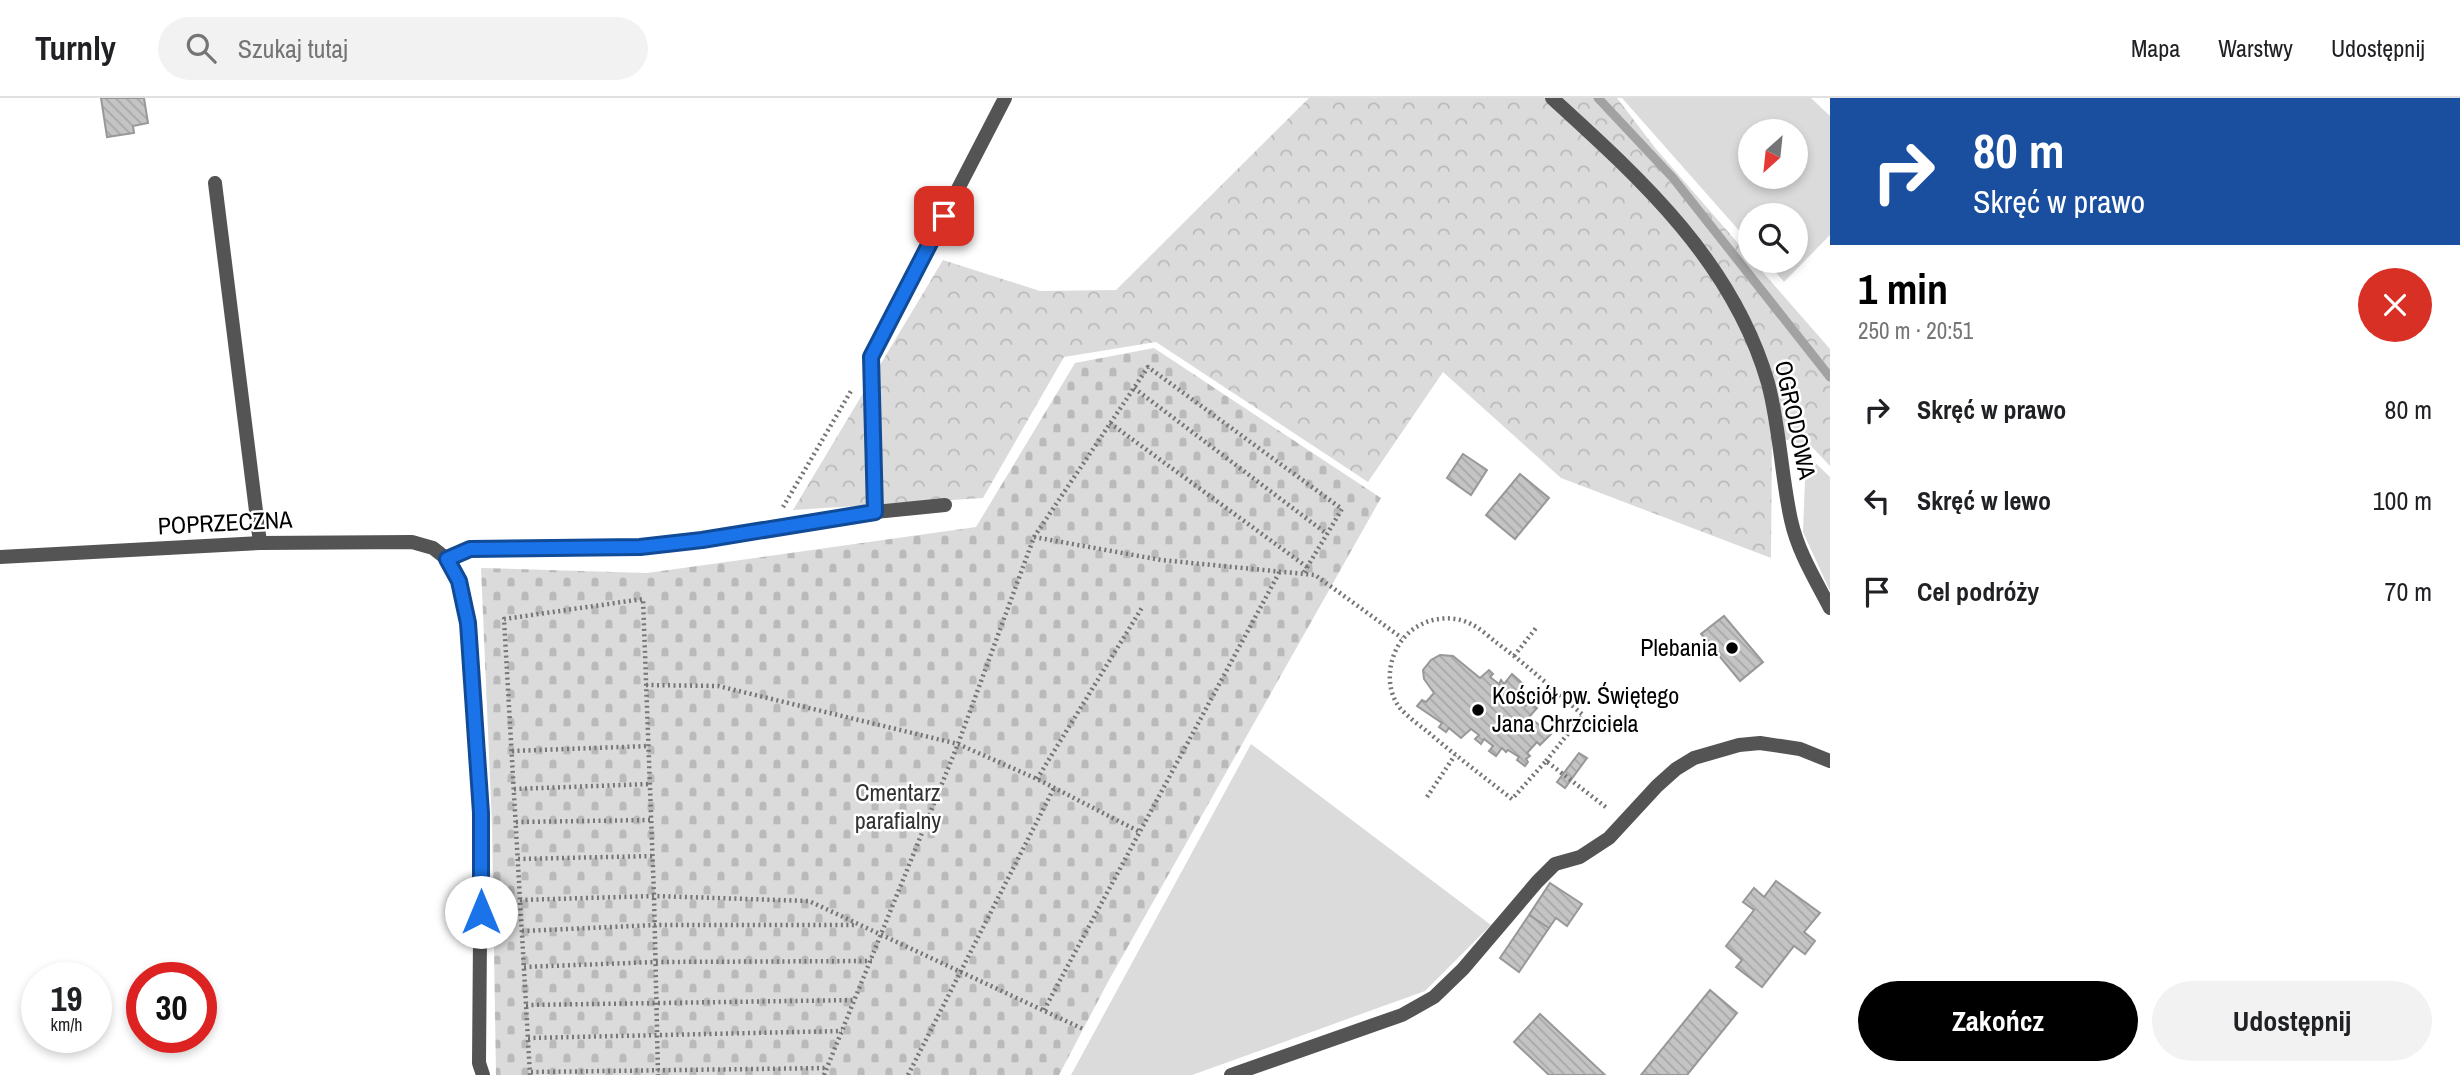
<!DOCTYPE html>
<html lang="pl">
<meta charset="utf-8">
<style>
:root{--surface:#fff;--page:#f2f2f2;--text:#202124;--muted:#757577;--line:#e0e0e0;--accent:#000}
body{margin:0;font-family:"Archivo Narrow",sans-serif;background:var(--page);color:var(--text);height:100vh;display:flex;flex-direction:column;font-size:26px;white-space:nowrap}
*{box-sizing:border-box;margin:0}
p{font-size:23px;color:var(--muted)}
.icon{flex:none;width:38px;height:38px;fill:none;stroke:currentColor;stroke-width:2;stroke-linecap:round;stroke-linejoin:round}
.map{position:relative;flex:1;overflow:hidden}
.panel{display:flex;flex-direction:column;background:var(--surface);width:630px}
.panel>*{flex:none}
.hud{background:#1a4fa0;color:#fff;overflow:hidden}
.needle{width:46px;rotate:207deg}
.fabs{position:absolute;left:1738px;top:21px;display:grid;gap:14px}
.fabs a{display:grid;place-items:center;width:70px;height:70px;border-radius:50%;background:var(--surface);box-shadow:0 4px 10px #0003;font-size:35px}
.speed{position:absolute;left:21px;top:864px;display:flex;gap:14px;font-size:35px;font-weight:700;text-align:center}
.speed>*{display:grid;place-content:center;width:91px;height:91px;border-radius:50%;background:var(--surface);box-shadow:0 4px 10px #0003;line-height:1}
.speed small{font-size:18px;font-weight:400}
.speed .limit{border:10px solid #d22;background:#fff;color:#111}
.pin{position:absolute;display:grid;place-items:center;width:60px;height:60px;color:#fff;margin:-30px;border-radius:14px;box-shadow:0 4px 10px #0006}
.me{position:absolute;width:77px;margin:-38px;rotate:0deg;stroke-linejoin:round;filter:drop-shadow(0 0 5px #0008)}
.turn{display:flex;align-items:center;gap:24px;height:147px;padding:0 28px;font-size:32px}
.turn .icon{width:91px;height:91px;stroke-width:2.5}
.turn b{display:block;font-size:49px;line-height:60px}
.round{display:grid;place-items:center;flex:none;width:74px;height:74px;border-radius:37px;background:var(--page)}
.head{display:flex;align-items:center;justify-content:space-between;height:119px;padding:0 28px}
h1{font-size:42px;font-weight:800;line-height:52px;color:var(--accent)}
.cta{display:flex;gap:14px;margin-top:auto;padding:14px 28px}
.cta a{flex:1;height:80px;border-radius:42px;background:var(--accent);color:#fff;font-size:28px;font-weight:800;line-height:80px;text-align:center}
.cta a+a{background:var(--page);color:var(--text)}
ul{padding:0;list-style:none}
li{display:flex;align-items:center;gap:21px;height:91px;padding:0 28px}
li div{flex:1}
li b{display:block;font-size:26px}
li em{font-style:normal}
header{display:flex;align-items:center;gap:42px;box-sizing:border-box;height:98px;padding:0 35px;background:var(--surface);border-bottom:2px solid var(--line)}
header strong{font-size:33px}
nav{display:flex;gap:38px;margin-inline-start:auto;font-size:24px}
.search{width:490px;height:63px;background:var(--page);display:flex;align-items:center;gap:18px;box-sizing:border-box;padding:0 24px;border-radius:38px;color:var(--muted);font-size:26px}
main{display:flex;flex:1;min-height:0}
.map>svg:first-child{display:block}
.grass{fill:#dbdbdb;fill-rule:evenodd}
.forest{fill:url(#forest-crowns)}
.cemetery{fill:url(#cemetery-stones)}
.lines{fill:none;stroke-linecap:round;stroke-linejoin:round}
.stream{stroke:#a2a2a2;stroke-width:9}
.building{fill:url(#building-back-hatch);stroke:#989898;stroke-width:2}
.path{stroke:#767676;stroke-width:4.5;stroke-dasharray:2 3.5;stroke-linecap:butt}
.service{stroke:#545454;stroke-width:14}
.minor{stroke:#545454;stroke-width:14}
.route-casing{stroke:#114b97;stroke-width:18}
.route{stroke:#1a73e8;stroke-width:12}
.poi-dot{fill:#000;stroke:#fff;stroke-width:2.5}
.labels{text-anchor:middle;stroke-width:5;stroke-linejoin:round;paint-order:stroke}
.street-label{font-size:24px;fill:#000;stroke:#fff}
.poi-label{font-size:24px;fill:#000;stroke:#fff;text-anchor:end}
.park-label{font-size:24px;fill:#323232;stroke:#fff}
</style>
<header>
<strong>Turnly</strong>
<div class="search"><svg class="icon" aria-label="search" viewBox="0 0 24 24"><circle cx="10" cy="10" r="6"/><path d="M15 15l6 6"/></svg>Szukaj tutaj</div>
<nav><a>Mapa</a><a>Warstwy</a><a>Udostępnij</a></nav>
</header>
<main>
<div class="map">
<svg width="1830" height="977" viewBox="0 0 1830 977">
<defs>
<pattern id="forest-crowns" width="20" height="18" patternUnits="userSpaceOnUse" patternTransform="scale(1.75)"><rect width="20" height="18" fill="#dbdbdb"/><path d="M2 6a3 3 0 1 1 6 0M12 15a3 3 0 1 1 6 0" fill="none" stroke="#bababa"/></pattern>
<pattern id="cemetery-stones" width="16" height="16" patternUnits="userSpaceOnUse" patternTransform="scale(1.75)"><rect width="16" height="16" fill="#dbdbdb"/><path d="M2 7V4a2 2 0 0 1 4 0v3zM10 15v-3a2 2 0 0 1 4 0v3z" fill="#bababa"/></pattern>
<pattern id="building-back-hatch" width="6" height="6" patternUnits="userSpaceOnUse" patternTransform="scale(1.75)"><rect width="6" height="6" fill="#c4c4c4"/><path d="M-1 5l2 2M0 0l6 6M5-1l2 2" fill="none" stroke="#a7a7a7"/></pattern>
</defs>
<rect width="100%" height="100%" fill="#fff"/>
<path class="grass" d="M1622,0H1811L1830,18V137L1784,184L1766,163H1796V117H1750V145ZM1750,33H1796V79H1750Z
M1806,356L1830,379V493L1803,434Z
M1251,646L1491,827L1425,893L1192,977H1071Z"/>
<path class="forest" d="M1309,0H1617L1656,51L1750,159V163H1753L1830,251V368L1813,350L1772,337L1771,460L1561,380L1443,274L1368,384L1156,244L1064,259L983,400L793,412L943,162L1040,193L1116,192Z"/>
<path class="cemetery" d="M1154,250L1381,400L1109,882L1059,977H496L492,727L481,470L647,475L976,429L1075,265Z"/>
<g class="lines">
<path class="stream" d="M1598,0L1673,80L1830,279"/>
</g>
<path class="building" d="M101,0H144L148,25L133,28L134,35L107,39Z
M1463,356L1487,372L1471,397L1447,380Z
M1520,376L1549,400L1515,441L1486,417Z
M1724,518L1763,564L1740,583L1701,536Z
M1440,557L1453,558L1480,580L1489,572L1493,576L1490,579L1499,586L1501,582L1504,586L1512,576L1523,586L1517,595L1521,599L1518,601L1525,608L1529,603L1537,610L1529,619L1551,636L1540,647L1537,644L1527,655L1530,658L1526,661L1528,664L1525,668L1517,662L1519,659L1508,652L1506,654L1502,650L1496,658L1489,653L1493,648L1484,641L1481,646L1475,641L1479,637L1471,631L1461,640L1449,630L1446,634L1439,629L1442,625L1417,608L1422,602L1426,604L1434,595L1424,581L1423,572L1431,562Z
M1579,655L1587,660L1565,690L1557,684Z
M1776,783L1820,815L1804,834L1815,843L1805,856L1794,848L1762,889L1736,869L1742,862L1726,848L1754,812L1743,804L1754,790L1764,799Z
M1550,785L1582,806L1567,828L1556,820L1549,830L1529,817Z
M1529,817L1549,830L1519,874L1500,860Z
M1710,892L1737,915L1687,977H1641Z
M1540,916L1605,977H1549L1514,944Z"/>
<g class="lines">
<path class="path" d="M1134,290L1327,436
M1110,325L1307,469
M783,409L851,293
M1034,439L1161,462L1315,477L1402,540
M1514,558L1536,530
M646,587L718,588L958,646L1037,681L1140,734
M512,653L649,648
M1546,663L1583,617C1555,593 1527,567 1497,545C1489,539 1480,530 1471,526C1454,517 1431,519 1415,530C1390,546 1381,586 1400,610C1408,619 1419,627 1428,634C1456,658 1484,679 1512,701L1546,663L1607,710
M1037,681L1143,508
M514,691L650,686
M1427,699L1455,657
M516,724L651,722
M518,761L653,758
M520,802L654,798L809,803L1083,931
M522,833L655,827H857
M524,869L655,864L872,863
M526,907L856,902
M1044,912L1280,473
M528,940L842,933
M531,974L827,970
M530,977L504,521L643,501L654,798L658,977
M824,977L958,646L1034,439L1148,269L1342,411L1303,476
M908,977L1054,690"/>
<path class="service" d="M215,85L260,445
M875,414L871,259L1005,0
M447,461L470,451L640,449L702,442L875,414L945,407"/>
<path class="minor" d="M1552,0C1642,82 1733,164 1768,285C1780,330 1781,377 1791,422C1798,454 1815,481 1830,510
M0,459L260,445L412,444L433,450L447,461L459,483L468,525L481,715L479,965L483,977
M1231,977L1402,917L1434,899L1463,871L1537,784L1555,766L1580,759L1609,740L1657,688L1676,671L1694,660L1739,647L1760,645L1800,651L1830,663"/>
</g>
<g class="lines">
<defs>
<path id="route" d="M481,814V715L468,525L459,483L447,461L470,451L640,449L702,442L875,414L871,259L944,118"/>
</defs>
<use href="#route" class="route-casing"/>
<use href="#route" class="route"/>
</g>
<g class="poi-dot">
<circle cx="1732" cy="550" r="7"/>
<circle cx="1478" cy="612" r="7"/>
</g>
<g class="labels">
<g class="street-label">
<text transform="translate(1795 322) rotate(78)" y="8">OGRODOWA</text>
<text transform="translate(225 425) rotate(-3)" y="8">POPRZECZNA</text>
</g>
<g class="poi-label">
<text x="1718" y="558">Plebania</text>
<text x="1492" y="606" text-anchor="start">Kościół pw. Świętego<tspan x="1492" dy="28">Jana Chrzciciela</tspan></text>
</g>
<g class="park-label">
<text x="898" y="703">Cmentarz<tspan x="898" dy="28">parafialny</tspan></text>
</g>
</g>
</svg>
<div class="fabs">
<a><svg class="needle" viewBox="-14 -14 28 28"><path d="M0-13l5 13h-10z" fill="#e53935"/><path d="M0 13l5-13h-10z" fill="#757577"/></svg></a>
<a><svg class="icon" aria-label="search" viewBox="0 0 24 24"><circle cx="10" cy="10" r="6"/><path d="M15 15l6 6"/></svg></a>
</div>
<div class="speed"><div>19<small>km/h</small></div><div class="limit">30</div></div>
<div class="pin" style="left:944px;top:118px;background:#d93025"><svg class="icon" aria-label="arrive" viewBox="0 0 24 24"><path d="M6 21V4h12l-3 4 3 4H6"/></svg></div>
<svg class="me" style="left:481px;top:814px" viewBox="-20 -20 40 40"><circle r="19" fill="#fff"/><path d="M0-13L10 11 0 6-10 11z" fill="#1a73e8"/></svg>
</div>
<section class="panel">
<div class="hud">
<div class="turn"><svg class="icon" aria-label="right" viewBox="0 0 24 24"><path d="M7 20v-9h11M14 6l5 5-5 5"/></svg><div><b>80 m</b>Skręć w prawo</div></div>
</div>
<div class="head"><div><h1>1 min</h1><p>250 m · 20:51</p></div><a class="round" style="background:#d93025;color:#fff"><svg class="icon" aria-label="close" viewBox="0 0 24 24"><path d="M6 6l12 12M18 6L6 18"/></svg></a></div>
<ul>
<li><svg class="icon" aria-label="right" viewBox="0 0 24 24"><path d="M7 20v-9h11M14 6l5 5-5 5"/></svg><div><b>Skręć w prawo</b></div><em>80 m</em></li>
<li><svg class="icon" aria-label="left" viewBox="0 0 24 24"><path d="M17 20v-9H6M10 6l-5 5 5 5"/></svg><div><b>Skręć w lewo</b></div><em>100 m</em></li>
<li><svg class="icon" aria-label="arrive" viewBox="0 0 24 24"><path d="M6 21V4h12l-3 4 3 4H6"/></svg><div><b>Cel podróży</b></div><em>70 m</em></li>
</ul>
<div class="cta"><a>Zakończ</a><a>Udostępnij</a></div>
</section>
</main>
